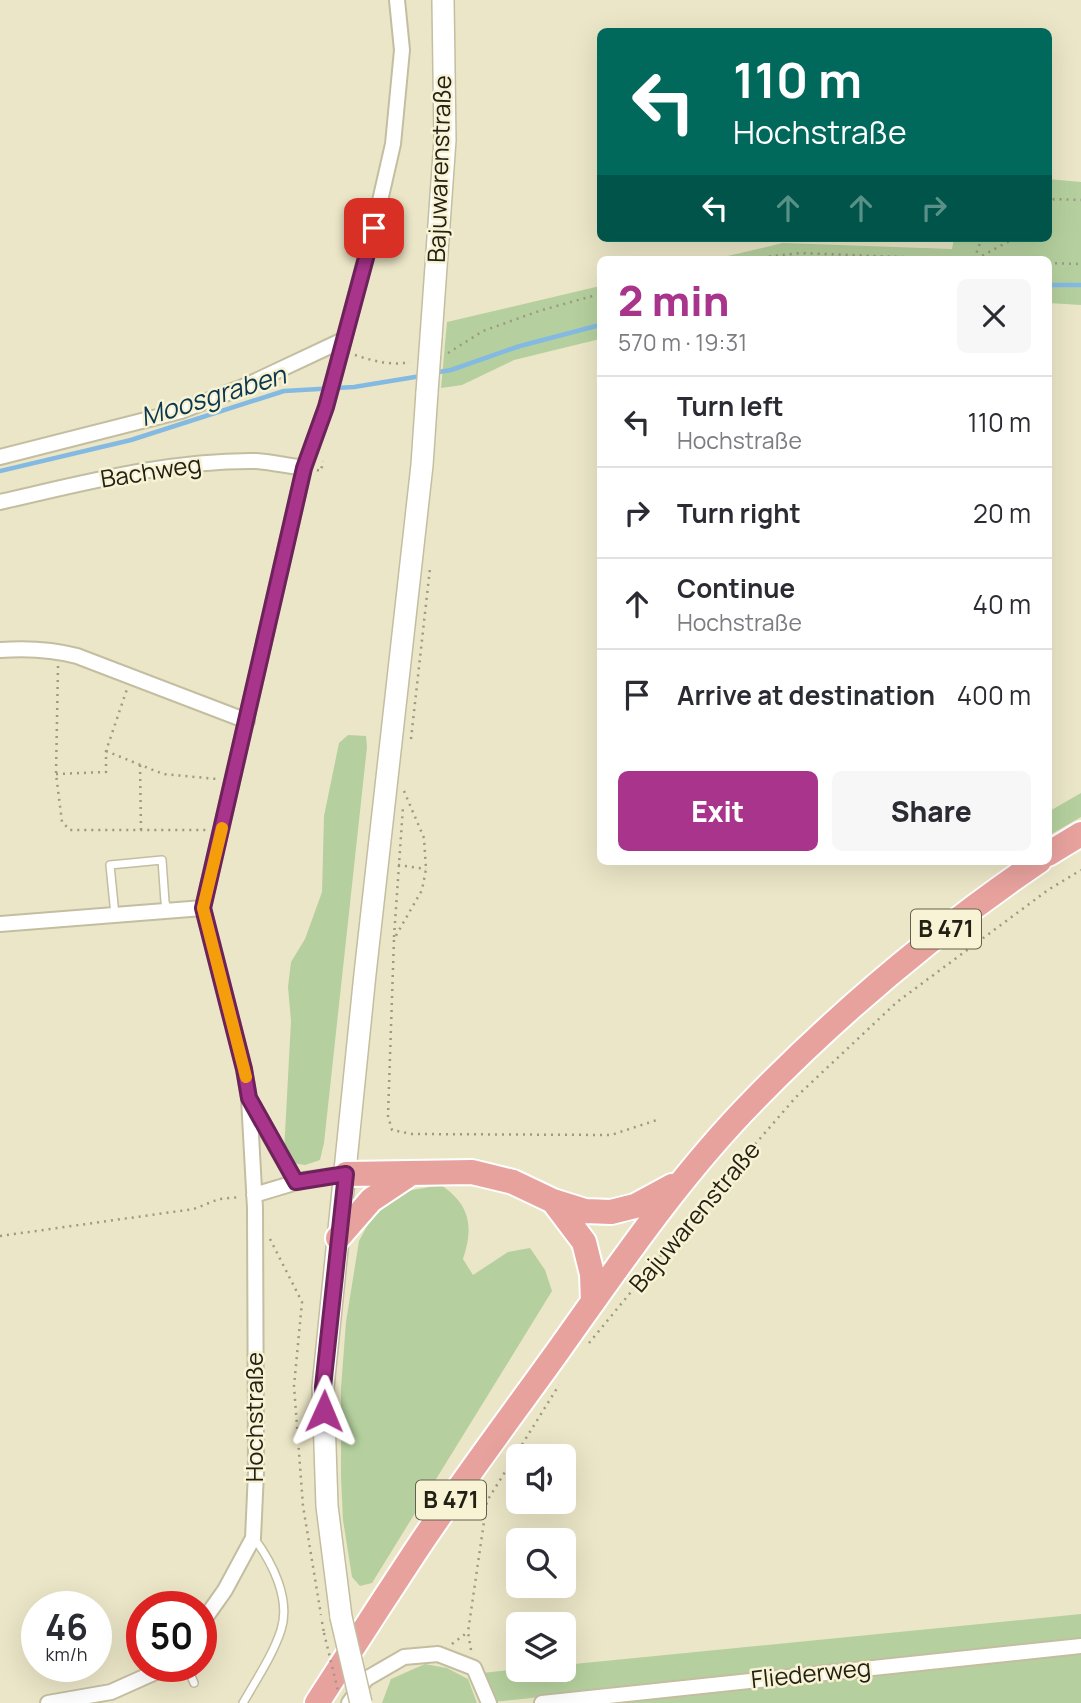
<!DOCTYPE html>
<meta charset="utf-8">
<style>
:root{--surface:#fff;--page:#f7f7f7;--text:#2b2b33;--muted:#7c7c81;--line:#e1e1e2;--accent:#a9348c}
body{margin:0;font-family:Manrope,sans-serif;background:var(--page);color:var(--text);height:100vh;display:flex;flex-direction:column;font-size:26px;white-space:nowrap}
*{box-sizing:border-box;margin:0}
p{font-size:23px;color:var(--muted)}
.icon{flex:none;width:38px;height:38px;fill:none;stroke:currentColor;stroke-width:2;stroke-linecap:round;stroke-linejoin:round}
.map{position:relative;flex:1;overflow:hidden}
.sheet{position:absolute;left:597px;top:256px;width:455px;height:609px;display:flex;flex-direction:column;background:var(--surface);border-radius:10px;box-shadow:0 7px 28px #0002}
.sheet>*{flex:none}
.banner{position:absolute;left:597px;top:28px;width:455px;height:214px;border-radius:10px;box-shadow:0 7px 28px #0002;background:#00695c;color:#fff;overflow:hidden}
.tools{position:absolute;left:506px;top:1444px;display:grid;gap:14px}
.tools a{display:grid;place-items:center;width:70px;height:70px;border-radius:10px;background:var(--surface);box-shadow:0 7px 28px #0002;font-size:35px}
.speed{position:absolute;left:21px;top:1591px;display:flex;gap:14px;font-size:35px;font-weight:700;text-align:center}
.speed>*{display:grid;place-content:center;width:91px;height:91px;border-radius:50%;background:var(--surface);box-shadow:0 7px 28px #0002;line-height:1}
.speed small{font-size:18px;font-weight:400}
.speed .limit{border:10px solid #d22;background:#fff;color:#111}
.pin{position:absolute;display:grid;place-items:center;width:60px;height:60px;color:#fff;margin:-30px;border-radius:14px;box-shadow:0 4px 10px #0006}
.me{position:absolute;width:77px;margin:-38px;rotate:1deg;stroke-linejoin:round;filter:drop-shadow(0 0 5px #0008)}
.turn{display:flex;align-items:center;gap:24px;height:147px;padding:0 21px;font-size:32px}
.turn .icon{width:91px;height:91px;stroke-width:2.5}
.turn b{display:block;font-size:49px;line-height:60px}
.lanes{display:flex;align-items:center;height:66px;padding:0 21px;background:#0003;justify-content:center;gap:35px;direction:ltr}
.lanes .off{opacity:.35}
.round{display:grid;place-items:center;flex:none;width:74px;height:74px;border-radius:10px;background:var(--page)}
.head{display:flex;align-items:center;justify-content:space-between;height:119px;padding:0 21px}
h1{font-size:42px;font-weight:800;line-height:52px;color:var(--accent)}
.cta{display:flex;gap:14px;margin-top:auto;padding:14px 21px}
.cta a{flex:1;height:80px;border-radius:10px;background:var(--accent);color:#fff;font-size:28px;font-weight:800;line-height:80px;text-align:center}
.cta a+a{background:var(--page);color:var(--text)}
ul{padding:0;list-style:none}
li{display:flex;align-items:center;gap:21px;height:91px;padding:0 21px;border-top:2px solid var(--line)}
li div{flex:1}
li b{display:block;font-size:26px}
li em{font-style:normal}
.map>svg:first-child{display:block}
.green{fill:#b5d09e}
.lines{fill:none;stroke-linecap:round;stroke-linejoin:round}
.stream{stroke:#84bae2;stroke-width:4.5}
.service-casing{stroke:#c3bea0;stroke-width:10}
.minor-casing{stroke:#c3bea0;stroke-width:18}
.secondary-casing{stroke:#c3bea0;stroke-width:24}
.trunk-casing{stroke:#fff;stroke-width:28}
.path{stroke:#9d9982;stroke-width:2.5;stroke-dasharray:2 5;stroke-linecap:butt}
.service{stroke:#fff;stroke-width:7}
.minor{stroke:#fff;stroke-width:14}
.secondary{stroke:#fff;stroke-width:21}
.trunk{stroke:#e8a29e;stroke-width:24}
.secondary-bridge-casing{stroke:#c3bea0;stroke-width:24;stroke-linecap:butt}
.path-bridge{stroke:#9d9982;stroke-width:2.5;stroke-dasharray:2 5;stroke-linecap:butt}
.secondary-bridge{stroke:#fff;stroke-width:21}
.route-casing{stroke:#6e225b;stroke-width:18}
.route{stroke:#a9348c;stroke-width:12}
.slow{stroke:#f59e0b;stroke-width:12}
.labels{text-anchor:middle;stroke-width:5;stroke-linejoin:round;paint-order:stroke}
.shield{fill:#f8f3d4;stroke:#63604f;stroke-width:2}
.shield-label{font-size:23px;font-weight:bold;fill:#232116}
.street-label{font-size:24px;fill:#232116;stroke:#f8f3d4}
.water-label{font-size:26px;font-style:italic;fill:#0a3751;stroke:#f8f3d4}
</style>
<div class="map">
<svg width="1081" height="1703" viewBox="0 0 1081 1703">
<rect width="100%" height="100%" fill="#ebe6c7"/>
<path class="green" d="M1048,179L1081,182V305L1048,303V259H715L783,243L952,249L954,238H1048Z
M600,286V339L514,360L462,385L441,388L447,322Z
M348,735L366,736L367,747L324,1143L320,1160L305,1165L292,1163L284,1152L291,1021L288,987L291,962L305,939L322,892L324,816L339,743Z
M1081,793V817L1048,836V812Z
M441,1185C470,1205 474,1226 463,1259L473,1275L508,1252L530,1248L545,1270L552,1291L372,1583L360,1586L352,1577L343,1520L341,1478V1388L346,1322L359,1241L377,1207L401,1192Z
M1081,1614V1640L493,1702L482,1673L518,1669L564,1670V1665Z
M1081,1652V1703H591Z
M425,1664L447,1668L468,1679L477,1703H382L391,1679Z"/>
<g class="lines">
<path class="stream" d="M1048,285H1081
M433,373L451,370L520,346L600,325
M0,471L131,440L284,391L354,387L421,376"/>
<defs>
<path id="service" d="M115,915L110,865L162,860L165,902L168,910
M187,1666L194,1683
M243,1703C256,1680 273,1655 281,1630C291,1599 272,1562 254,1538"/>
<path id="minor" d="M0,457L181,411L243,387L343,340
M0,502C84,483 169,460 256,461C272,462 288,466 304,468
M0,650C27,648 51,649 77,656L247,721
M0,924L203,908
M251,1103L296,1182
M254,1195L304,1180L346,1174
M201,1624L225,1590L253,1538L256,1472L255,1208L249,1098L244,1069L203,908L304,468L326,407L374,227L393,144L402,50L397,0
M48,1703L111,1692L169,1666
M349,1703L366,1679L404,1657L438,1654L474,1668L489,1703
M542,1703L1081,1646"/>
<path id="secondary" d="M431,337L445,140L443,0
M341,1617L327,1506L323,1387L365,974L422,465L427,392"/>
<path id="trunk" d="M1048,854L1081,834
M346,1174L472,1172L513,1182L553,1201L585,1211L611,1212L635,1206L672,1186
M553,1201L584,1242L592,1274L593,1302
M338,1238L371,1200L410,1174
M317,1703C349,1653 382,1602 415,1552C460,1484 510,1418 558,1351C620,1264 680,1175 755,1099C842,1010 936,931 1039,861"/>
</defs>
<use href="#service" class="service-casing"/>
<use href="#minor" class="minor-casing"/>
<use href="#secondary" class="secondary-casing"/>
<use href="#trunk" class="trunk-casing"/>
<path class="path" d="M1048,205L1054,199L1081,200
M748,259L800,253L951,259
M974,259L982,238
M976,259L1015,238
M1048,263L1081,264
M448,353L483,331L542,310L600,294
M355,355C373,361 392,366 410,362
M317,470L321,471L323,461
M58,666L56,774L62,822L70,830H207
M411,739L430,568
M106,751L163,774L217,779
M140,765L141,830
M56,774L106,772V751L127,689
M404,791L424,838L426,869L422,890L394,939L388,1116L392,1130L412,1134L611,1135L660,1119
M398,865L426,869
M394,937L403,807
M0,1236L194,1209L219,1199L241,1197
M270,1239L302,1302L294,1386L303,1506L321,1615
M589,1343L705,1202L796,1097L897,1002L1048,890L1081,870
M322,1622L324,1633
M452,1644L468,1632
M471,1650L468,1632L487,1501L559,1385"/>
<use href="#service" class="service"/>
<use href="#minor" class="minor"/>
<use href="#secondary" class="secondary"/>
<use href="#trunk" class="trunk"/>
<defs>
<path id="secondary-bridge" d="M427,392L431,337
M341,1617L361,1703"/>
</defs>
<use href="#secondary-bridge" class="secondary-bridge-casing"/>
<path class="path-bridge" d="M324,1633L338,1691"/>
<use href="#secondary-bridge" class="secondary-bridge"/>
</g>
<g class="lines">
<defs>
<path id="route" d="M324,1411L323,1387L346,1174L296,1182L249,1098L244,1069L203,908L304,468L326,407L374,228"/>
</defs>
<use href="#route" class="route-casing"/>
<use href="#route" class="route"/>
<path class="slow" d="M222,828L203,908L246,1077"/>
</g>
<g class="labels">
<g class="shield">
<rect x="911" y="909.5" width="70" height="39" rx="5"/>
<rect x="416" y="1480.5" width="70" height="39" rx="5"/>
</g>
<g class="shield-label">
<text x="946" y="937">B 471</text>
<text x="451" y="1508">B 471</text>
</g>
<g class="street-label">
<text transform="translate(440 169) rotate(-88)" y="8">Bajuwarenstraße</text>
<text transform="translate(151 472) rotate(-9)" y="8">Bachweg</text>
<text transform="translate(695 1217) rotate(-50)" y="8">Bajuwarenstraße</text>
<text transform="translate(255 1417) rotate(-90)" y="8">Hochstraße</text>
<text transform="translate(811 1674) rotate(-6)" y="8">Fliederweg</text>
</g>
<g class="water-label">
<text transform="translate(213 396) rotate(-17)" y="9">Moosgraben</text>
</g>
</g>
</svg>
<div class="tools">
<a><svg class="icon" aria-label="sound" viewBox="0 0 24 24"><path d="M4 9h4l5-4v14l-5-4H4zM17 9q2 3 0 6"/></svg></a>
<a><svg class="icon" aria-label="search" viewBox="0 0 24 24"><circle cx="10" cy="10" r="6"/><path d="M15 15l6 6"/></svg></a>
<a><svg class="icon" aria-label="layers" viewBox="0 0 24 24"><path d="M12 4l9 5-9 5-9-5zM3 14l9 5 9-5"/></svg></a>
</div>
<div class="speed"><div>46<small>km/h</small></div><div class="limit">50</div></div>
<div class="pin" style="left:374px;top:228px;background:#d93025"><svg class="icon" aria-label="arrive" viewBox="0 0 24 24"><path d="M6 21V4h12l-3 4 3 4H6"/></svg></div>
<svg class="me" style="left:324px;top:1411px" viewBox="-20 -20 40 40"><path d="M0-17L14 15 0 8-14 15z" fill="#a9348c" stroke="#fff" stroke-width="4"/></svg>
<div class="banner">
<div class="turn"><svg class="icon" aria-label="left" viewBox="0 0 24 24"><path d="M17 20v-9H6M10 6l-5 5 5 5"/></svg><div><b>110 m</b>Hochstraße</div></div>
<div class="lanes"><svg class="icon" aria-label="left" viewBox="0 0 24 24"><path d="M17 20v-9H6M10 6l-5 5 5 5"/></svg><svg class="icon off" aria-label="ahead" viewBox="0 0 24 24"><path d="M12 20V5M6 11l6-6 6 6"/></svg><svg class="icon off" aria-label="ahead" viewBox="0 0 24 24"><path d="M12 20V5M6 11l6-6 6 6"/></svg><svg class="icon off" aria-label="right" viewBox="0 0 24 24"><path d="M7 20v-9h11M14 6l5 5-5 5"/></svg></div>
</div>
<section class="sheet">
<div class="head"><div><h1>2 min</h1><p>570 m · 19:31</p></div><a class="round"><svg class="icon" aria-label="close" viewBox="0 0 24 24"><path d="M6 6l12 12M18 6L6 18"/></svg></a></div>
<ul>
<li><svg class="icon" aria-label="left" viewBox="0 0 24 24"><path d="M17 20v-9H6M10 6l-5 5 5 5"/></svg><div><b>Turn left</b><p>Hochstraße</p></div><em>110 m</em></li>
<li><svg class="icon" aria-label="right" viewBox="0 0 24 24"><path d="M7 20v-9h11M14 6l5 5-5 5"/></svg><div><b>Turn right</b></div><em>20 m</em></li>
<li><svg class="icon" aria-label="ahead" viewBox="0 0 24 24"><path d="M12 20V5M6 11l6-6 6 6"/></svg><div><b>Continue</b><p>Hochstraße</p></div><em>40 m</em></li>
<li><svg class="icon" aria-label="arrive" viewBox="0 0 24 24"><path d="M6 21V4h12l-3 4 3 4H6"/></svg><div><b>Arrive at destination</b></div><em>400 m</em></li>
</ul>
<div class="cta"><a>Exit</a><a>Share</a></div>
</section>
</div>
